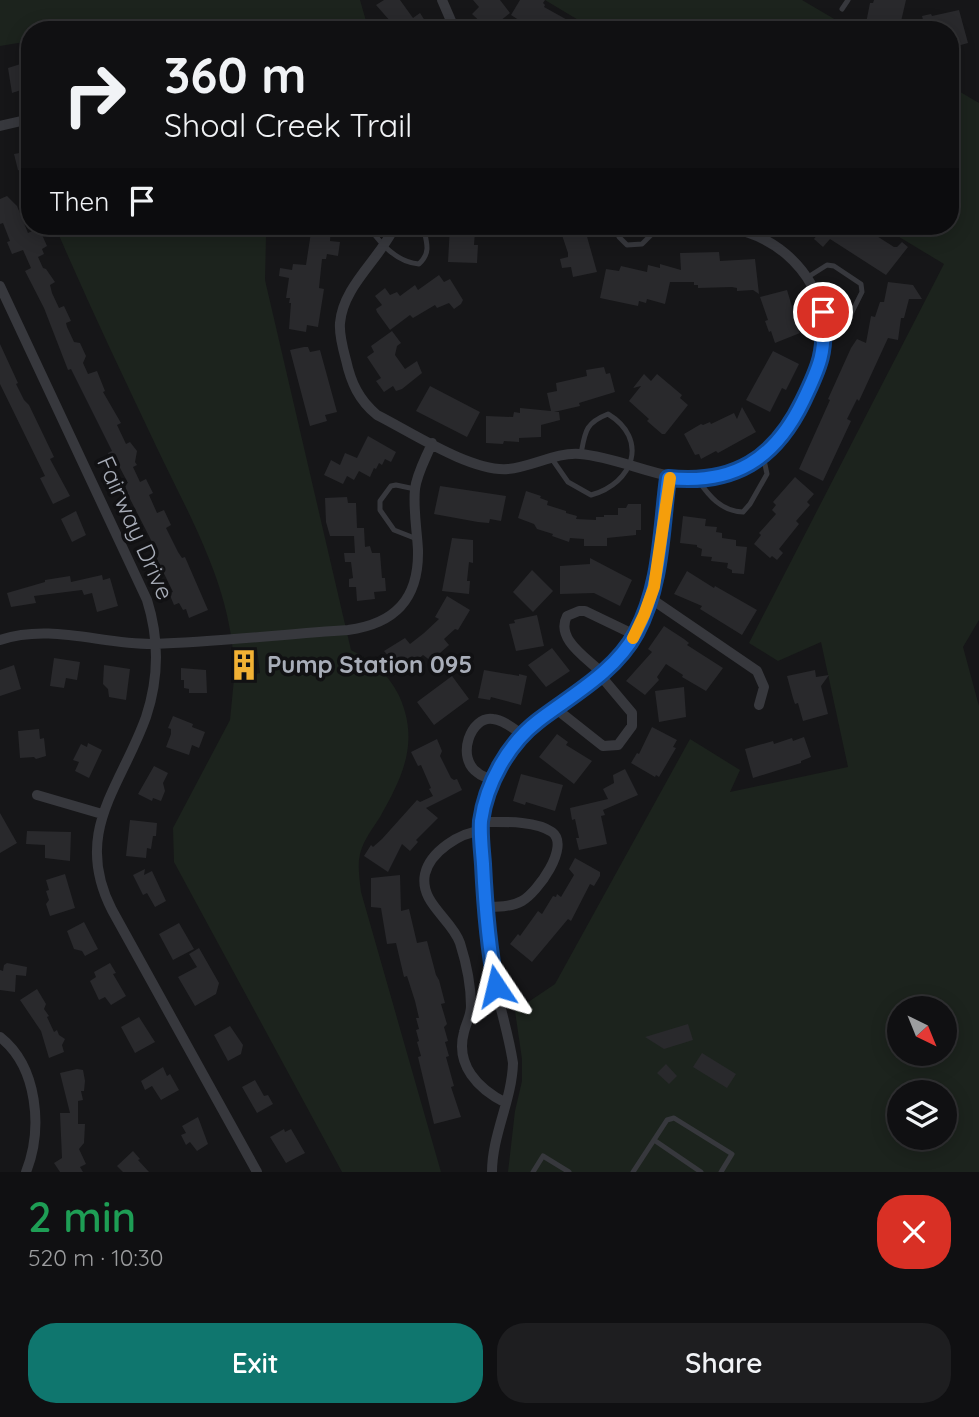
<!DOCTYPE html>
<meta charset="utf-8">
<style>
:root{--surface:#101012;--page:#1e1e20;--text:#f1f3f6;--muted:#9c9d9f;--line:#303032;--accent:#0f766e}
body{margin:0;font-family:Quicksand,sans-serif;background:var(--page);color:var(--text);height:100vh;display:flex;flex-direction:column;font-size:26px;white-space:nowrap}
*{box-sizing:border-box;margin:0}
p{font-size:23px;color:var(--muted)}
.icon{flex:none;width:38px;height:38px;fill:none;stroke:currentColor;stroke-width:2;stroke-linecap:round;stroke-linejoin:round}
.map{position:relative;height:1172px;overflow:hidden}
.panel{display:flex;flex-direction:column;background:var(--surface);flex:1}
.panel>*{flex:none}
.banner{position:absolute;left:21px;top:21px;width:938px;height:214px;border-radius:28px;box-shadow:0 4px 18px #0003,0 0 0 2px var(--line);background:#101012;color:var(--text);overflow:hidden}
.needle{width:46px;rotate:137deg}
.fabs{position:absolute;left:887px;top:996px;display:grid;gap:14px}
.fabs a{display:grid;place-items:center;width:70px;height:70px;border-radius:50%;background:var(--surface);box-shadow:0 4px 18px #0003,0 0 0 2px var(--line);font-size:35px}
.pin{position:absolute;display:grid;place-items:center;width:60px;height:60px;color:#fff;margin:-30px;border:4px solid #fff;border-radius:50%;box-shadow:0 2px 7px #0007}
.me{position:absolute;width:77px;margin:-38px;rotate:350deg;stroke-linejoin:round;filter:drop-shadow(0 0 5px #0008)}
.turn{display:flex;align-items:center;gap:24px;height:147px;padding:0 28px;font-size:32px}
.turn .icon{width:91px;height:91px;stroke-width:2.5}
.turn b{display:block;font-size:49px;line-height:60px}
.then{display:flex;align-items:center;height:66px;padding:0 28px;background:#0003;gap:14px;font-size:26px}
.round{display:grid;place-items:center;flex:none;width:74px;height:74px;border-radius:28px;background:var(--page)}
.headline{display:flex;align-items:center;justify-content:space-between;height:119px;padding:0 28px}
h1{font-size:42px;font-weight:600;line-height:52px;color:#1e9e55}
.primary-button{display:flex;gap:14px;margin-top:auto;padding:14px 28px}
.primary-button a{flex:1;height:80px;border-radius:28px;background:var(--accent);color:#fff;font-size:28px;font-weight:600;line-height:80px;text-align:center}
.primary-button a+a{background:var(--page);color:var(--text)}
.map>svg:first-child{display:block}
.green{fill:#1c231d;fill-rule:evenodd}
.building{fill:#29292c}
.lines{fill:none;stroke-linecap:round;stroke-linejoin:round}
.service{stroke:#37383d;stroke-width:5}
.minor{stroke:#37383d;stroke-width:10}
.route-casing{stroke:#114b97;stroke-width:18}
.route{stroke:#1a73e8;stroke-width:12}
.slow{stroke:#f59e0b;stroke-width:12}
.labels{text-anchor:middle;stroke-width:7;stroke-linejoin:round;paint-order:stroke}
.street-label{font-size:24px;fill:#a8adb8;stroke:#111113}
.poi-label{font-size:24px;font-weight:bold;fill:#a8adb8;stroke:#111113;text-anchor:start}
</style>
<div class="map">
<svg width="979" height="1172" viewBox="0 0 979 1172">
<rect width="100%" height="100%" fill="#161618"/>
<path class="green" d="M0,0H360L366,21L364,30H30V41L0,46Z
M545,0H802L853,30H595Z
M950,86L979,103V620L963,647L979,706V1172H508L515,1111L522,1081V1059L515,1011L555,984L690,739L740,770L730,792L848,767L821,642L778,661L749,643L944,264L881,226H950ZM900,1008H945V1054H900ZM900,1092H945V1138H900Z
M55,226H270L266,237L265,280L351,650C378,664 397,682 405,712C416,751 399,783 380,817C371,831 361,843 359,860C358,870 360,882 361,892L441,1172H342L174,862L173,828L230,720L234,679L260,673L257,649L233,651C226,578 188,513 157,448C122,374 87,301 55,226Z"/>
<path class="building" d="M384,0H400L413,18L420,13L427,24L424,25L427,30H398L376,5Z
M473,0H500L510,13L489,30L472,14L479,7Z
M520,0H545L543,3L545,5L544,7L571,22L566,30H540L533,25L531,28L511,15Z
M874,0H906L899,30L866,23L870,3H873Z
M959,10L968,43L950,48V30H921L919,21L923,20L922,16L931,14L932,16Z
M30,61V87L12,93L8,68Z
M30,151V175L18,170L14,154Z
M7,196L17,206L28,233L39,228L47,246L42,249L44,254L38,257L43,268L46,269L55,282L50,285L52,293L59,308L64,306L71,321L66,323L67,327L74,342L80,343L86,356L83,363L88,374L97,371L105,391L103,392L121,423L117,425L126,444L130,442L137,451L135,462L137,465L133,467L140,482L146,479L153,493L149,495L157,513L164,510L171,525L166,528L178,552L182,558L185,557L208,610L189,618L186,609L183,610L179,603L174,605L169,593L173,592L155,555L157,553L149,536L127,493L125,484L128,483L119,466L113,464L108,453L112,451L71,369L68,370L44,308L25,271L31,268L23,250L12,254L7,242L10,241L3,223L0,224V199Z
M312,226H331L330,241L340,242L338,256L327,254L326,259H322L319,288L324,289L318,327L307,325L306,332L289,329L291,303H289L290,298H286L289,278L279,276L280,268L292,270L293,264L306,265Z
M450,226H468V230L475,231L474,245H478L477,263L448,262Z
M559,226H584L597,272L573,277L571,267L562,268L560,259L568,257V253Z
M793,226H861L894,247H897L902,242L908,247L886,275L830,239L823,247L814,239L817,235L792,228Z
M719,252L720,261L755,259L759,294L753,290L737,291V288L732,287L698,288V285H694V282H670L665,304L647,299L646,303L639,301L638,306L600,298L606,269L619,271L621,266L647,272L648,265L660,268V264L681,270L680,253Z
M439,275L444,282L450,279L463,300L461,304L454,309L449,303L437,308L435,305L413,318L410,315L390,330L377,312L376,309L382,305L375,296L385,288L390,295L397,292L400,296L415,285L418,290Z
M888,282L913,285L922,299H909L904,318H901L898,340L888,338L859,401L857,399L847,419L851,421L823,481L799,469L830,400L828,399L851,348L857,339L866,343L871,316L875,317L880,302H884Z
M787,290L800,333L775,343L771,331L769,332L765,321L768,320L760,297Z
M392,331L401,343L397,346L395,355L405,369L417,361L422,373L402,389L396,391L393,386L384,392L376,381L381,378L367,357L374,352L371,346Z
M0,344L18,383L16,384L24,400L29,405L54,457L50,459L70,496L53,504L40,478L45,476L0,384Z
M304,347H308L310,352L320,350L337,412L325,415L327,421L310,426L290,350Z
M773,351L799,364L786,390L782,388L770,412L746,400Z
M604,367L606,374L610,373L615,392L579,403L580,406L554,412H559L560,420L541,425V437L519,438V442L504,441L503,444L486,443V416L513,417L514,412L520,413V408L551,411L547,393L557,391L556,383L587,376L586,370Z
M644,374L651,381L657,374L682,395L680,398L688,405L665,434H662L647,421L649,419L629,401L641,386L633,388Z
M430,386L480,412L467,437L416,411Z
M742,407L756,432L718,453L716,451L701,459L699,454L695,455L684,434L701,424L703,425L710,422L711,424L734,413L737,419Z
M368,436L396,452L391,462L385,459L382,465L379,463L376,469L374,468L370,477L359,471L354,480L347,476L343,484L324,475L331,460L340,465L345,453L357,458Z
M795,477L814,494L807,502L810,505L796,521L799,524L779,549L783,553L777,560L772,556L770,558L754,544L761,535L759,533L776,514L772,510L776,505L773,502Z
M440,486L506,496L501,521L490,519L489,523L478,522L434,514Z
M526,491L541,496L540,498L548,501L547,505L566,511V513L577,516L576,519L596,520V517H604V515H618V508H626L628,504H641V530H636V535L607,538V546H584V539L570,538L569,542L552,536L553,534L537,529L534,524L518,518Z
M347,497L348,503H356L357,528H364L365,547L370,546L372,553H380L382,578H385L386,591L374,592L375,599L357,601L356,587H349V579L353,578L351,562H345L344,553H355L354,536H330L326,522L325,498Z
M76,511L86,535L72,542L61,519Z
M683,516L706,519L705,526L717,527L716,532L722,533V538L736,540V546L747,547L744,574L732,573V570L727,568L728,563L711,561L712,557L701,556L702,549L697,547V545L680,543Z
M452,538L473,540V563L469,562L467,581H470L469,594L442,591Z
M590,558L632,580L620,606L594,593L560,594V566L590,564Z
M532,570L553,591L533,612L513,592Z
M687,571L714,588L715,586L757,610L742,635L700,609L702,606L674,594Z
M102,575L103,580L110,578L118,606L97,612L92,593L84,595L82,590L34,596L36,603L11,607L7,593L45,582V580L70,576L71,582Z
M447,596L470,610L458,630L455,629L444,639L449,645L431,661L423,655L402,672L384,651L405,638L410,644L424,633L439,619L435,617Z
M537,615L544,646L516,651L509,624L515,623L514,620Z
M664,626L684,639L689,643L687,645L723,668L706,691L682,677L683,675L666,664L657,677L659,680L645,695L626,681L652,652L648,649Z
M552,648L570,671L546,687L528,665Z
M54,658L80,662L77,680L66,678L64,688L50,686Z
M14,665L21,689L0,696V670Z
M104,665L130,669L126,700L109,697L108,689L103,684Z
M181,668L206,670L207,693H189V689L184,688V680H181Z
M484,670L519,676V674L527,676L521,705L491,697L490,700L478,698Z
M815,670L816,677L829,675L821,686L828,714L803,721L798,703L795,704L793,698L787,676Z
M452,676L469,699L434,725L417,702Z
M684,687L686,717L659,722L655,691Z
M173,716L193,724L192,727L205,732L199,748L192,745L189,755L166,747L171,734V729L168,728Z
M652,727L677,740L673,747L676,748L659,777L656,775L655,777L631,763L637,753L639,754Z
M39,729L40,739L44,738L46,756L36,759L34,757L20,758L18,731Z
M557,734L568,742L566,745L592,761L574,784L539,757Z
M804,737L811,757L801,761V763L753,778L745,749L773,741L774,744L792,738L793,741Z
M437,739L442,751L440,756L451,778L454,780L457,779L462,790L426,808L438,818L416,840L418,842L410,851L402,844L388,872L364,856L371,845L373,847L382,839L417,800L420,802L433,796L429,789L431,788L421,765L418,766L411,752Z
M88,743L102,750L89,778L75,771L79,762L73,760L81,744L87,747Z
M154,766L168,773L163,783L165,791L161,801L153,798L152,801L138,794Z
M625,769L638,795L603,810L605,815L601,816L607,844L579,850L576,838H579L575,819L572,820L570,808L608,799L603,789L614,783L613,775Z
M521,774L563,785L555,811L526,802L525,805L513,801Z
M0,813L17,843L0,853Z
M130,820L157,823L156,836H153L151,849L147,848L146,858L126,856Z
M27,831L71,832L70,861L45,858V845L26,844Z
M575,858L600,872V876L594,886L590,884L571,921L568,919L532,962L510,944L518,934L520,936L538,911L542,914L553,896L556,897L557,894L561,897L574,875L569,869Z
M145,869L144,875L152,871L166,901L155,907L147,893L143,895L133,875Z
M65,874L75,908L50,916L46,904L49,900L46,891L49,890L46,880Z
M400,875L401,911L409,909L417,943L427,941L436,975L439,980L445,1003L441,1004L447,1024L444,1027L448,1041L445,1042L449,1056L446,1057L454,1086L451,1087L461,1117L434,1124L418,1057L421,1056L417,1042L419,1041L416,1030L419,1029L416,1018H419L415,1001L407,976L404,977L396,943L387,944L381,908L371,907V878Z
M84,922L98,949L85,956L82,951L74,949L67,931Z
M179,923L194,949L173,960L159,934Z
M199,948L219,983L216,994L195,1006L178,977L197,967L189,954Z
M7,963L27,967L26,976L16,975L15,992L0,990V970L3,971L4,965Z
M110,963L116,973L113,974L126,996L111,1005L105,997L99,1000L90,981L96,977L94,972Z
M37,989L46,1004L44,1009L49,1016L47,1017L54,1032L57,1030L59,1035L65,1039L62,1045L64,1052L49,1058L41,1031L20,1000Z
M139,1017L155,1042L135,1053L121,1027Z
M688,1024L693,1040L664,1049L645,1037Z
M230,1026L243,1045L241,1054L228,1061L214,1035Z
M702,1053L736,1074L727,1088L693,1067Z
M666,1064L677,1076L669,1084L657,1073Z
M163,1067L167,1076L170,1074L179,1090L161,1100L152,1086L145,1090L141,1081Z
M77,1069L83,1070L85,1081L84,1091H81L83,1100L78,1101V1124H85L84,1143L79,1149L86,1164L80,1167L83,1172H60L54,1163L62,1158L60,1113H70L60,1073Z
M255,1080L264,1096L268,1095L273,1104L257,1113L242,1087Z
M198,1117L208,1144L197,1151L190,1142L186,1145L181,1135L186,1133L182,1126Z
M284,1129L285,1132L291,1129L305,1153L286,1163L270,1137Z
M133,1151L140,1159L138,1160L149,1172H123L117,1166Z"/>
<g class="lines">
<path class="service" d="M842,9L848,0
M368,226C381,244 396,262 419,264C432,252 426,241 423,226
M615,226L619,237L627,245L642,244L660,226
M808,277L827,265L834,266L861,284L862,292L851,314L825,323
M552,459L568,482L591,495C634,483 649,439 608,414C585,423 585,432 581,454
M698,480C709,496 721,511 743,512L750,504L767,474L763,455
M415,489L396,485L391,486L380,501V510L394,530L417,539
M654,1140L701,1172
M533,1172L543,1156L569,1172
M633,1172L667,1120L674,1118L732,1154L721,1172"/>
<path class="minor" d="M442,0L455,30
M0,126L30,119
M395,226C380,259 343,286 340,323C339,335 343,349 346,360C351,383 359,400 377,415C411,432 471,472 508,469C532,467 556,452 580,454C627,458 667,486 715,477C758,469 784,439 803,401C808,390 815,379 820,368C840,312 803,251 749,233C735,228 718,227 702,226
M0,286L147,600C159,638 159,678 146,717C121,787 72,832 112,910L257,1172
M650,598L757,671L764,687L759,705
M0,640C51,623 103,645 154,644C219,642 284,634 348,630C395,624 419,599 418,550C417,530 413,509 415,489C417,473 426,458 432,443
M602,673C587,658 555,639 567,616L579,611H585L635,635
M555,708L603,746L618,745L632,726V713L600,675
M494,779C488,778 482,777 478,773C455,758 471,715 493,719C504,720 514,729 523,735
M37,795L102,814
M481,822C501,822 535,820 552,832C571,846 537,893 522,901C511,907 497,907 484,907
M482,831C460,832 430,852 425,874C419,903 452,919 460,943C466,962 471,987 471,1006C471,1016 466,1023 464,1032C455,1065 478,1089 506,1103
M0,1037C38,1067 43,1129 26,1172
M492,1172C492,1135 512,1100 513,1063C509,1036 501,1011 495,985C487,946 485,908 483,868C482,853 479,836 482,821C497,717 584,710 633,637C664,592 661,530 668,477"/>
</g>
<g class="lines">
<defs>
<path id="route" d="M496,986C488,945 485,905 483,864C482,850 480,835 481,821C486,784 508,744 538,721C572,695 615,672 636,633C662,585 661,530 668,478C734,485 775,459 803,401C820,366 826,352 823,312"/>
</defs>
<use href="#route" class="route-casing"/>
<use href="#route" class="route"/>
<path class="slow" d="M633,638L644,615L654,587L670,478"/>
</g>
<defs>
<symbol id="building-bare" viewBox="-9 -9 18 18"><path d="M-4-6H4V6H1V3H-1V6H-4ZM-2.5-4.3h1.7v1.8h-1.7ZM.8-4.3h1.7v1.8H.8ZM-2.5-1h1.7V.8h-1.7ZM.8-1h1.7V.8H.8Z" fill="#f2b134" stroke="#111113" stroke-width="2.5" paint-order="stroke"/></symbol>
</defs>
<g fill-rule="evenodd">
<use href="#building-bare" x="222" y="643" width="44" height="44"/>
</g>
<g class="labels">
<g class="street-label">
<text transform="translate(135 528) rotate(66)" y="8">Fairway Drive</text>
</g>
<g class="poi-label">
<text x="267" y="673">Pump Station 095</text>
</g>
</g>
</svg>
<div class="fabs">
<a><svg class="needle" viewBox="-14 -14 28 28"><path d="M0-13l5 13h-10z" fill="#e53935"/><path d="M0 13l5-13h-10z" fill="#9c9d9f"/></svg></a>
<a><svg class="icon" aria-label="layers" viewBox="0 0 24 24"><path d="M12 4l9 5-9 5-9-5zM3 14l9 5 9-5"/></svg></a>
</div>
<div class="pin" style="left:823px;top:312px;background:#d93025"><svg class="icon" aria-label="arrive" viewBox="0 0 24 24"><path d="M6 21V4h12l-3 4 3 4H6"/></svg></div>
<svg class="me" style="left:496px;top:986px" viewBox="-20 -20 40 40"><path d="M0-17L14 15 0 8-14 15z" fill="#1a73e8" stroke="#fff" stroke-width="4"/></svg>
<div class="banner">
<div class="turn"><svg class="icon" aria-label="right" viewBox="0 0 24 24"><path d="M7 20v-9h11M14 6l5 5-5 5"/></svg><div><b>360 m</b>Shoal Creek Trail</div></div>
<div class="then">Then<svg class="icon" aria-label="arrive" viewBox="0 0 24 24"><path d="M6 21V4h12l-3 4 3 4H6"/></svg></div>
</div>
</div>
<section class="panel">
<div class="headline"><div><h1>2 min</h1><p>520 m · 10:30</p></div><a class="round" style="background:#d93025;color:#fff"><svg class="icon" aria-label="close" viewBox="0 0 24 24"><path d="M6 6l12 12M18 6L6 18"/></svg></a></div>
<div class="primary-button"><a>Exit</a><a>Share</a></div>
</section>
